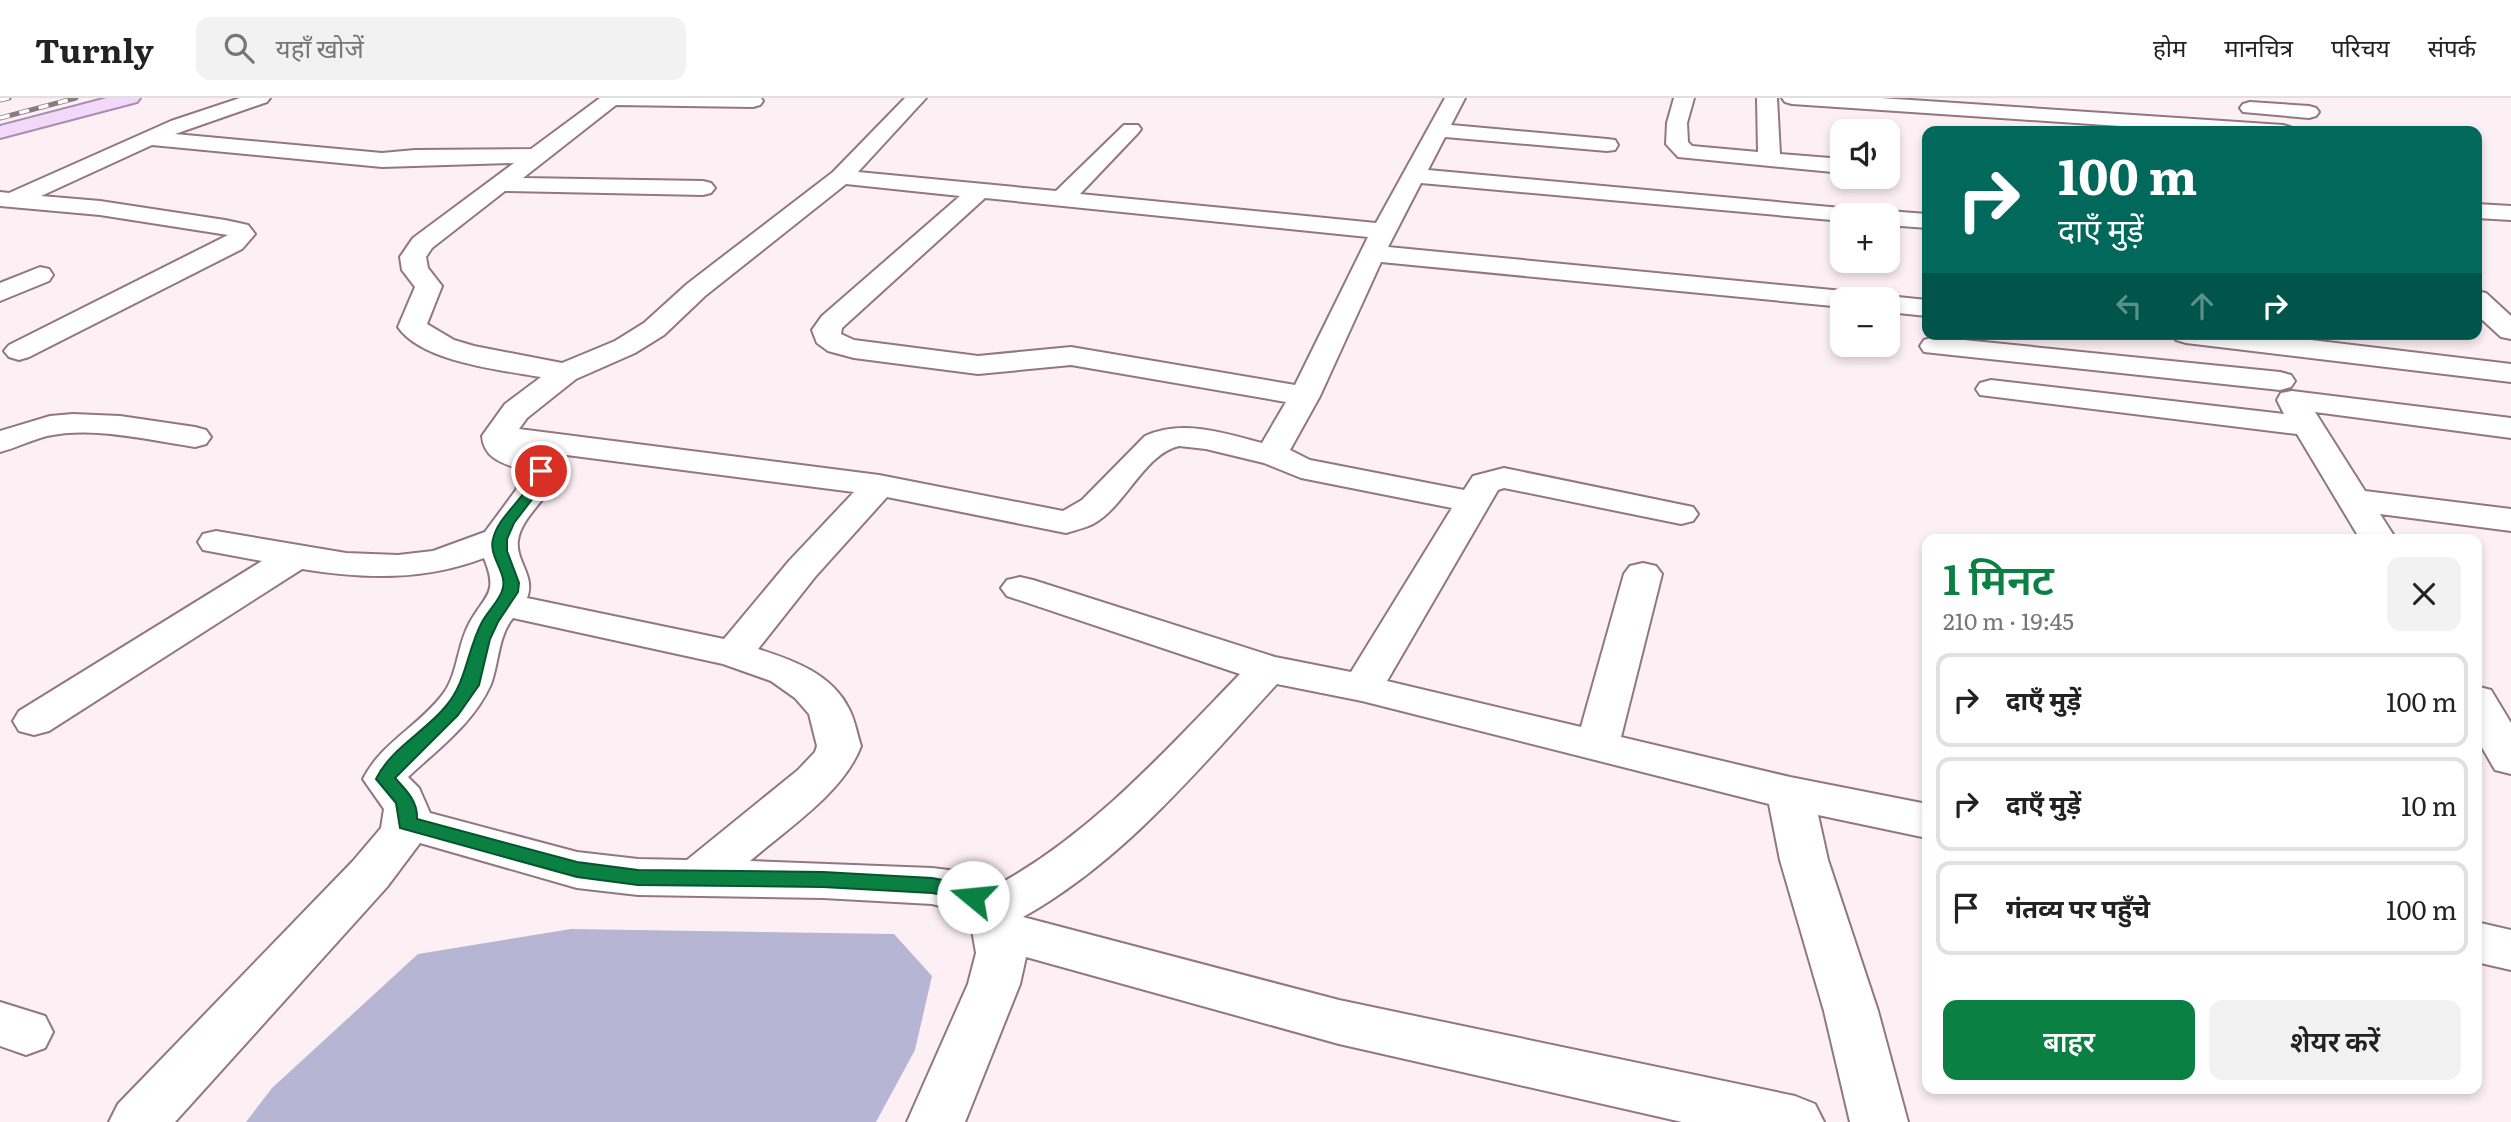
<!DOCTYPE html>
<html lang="hi">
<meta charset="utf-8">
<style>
:root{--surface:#fff;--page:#f2f2f2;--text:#222;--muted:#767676;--line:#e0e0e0;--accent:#0b8043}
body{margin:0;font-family:Literata,"Noto Sans Devanagari",serif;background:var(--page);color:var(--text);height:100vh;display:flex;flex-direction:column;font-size:26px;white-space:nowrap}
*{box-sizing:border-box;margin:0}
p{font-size:23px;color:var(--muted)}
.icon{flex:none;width:38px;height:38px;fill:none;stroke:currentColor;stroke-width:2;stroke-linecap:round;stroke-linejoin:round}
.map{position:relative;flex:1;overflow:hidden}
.side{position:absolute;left:1922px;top:436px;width:560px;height:560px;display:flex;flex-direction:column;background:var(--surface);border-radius:14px;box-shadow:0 4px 10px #0003}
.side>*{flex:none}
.top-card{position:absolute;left:1922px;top:28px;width:560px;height:214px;border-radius:14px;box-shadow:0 4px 10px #0003;background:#00695c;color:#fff;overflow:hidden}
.fabs{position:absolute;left:1830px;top:21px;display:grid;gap:14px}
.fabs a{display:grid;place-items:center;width:70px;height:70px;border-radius:14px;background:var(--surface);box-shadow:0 4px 10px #0003;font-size:35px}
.pin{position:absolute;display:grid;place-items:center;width:60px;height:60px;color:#fff;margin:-30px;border:4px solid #fff;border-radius:50%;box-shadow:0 2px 7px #0007}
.me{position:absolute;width:77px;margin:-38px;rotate:287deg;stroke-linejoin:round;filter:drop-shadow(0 0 5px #0008)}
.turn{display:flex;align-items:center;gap:24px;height:147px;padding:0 21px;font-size:32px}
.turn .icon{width:91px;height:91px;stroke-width:2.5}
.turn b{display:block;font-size:49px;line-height:60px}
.lanes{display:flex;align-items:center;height:66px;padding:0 21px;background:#0003;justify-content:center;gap:35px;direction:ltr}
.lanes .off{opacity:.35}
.round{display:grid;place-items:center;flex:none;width:74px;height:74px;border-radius:14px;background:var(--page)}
.overview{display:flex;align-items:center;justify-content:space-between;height:119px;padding:0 21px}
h1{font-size:42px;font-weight:600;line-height:52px;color:var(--accent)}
.primary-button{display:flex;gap:14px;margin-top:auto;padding:14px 21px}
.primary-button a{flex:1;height:80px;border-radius:14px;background:var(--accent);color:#fff;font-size:28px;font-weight:600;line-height:80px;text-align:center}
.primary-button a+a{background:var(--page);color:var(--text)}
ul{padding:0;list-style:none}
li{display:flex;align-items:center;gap:21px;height:94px;margin:0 14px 10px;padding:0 7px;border:4px solid var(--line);border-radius:14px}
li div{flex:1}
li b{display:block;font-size:26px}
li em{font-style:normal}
header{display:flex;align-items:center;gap:42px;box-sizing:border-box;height:98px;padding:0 35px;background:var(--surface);border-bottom:2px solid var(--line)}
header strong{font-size:33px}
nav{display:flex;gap:38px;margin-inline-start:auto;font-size:24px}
.search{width:490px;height:63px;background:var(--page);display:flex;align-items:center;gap:18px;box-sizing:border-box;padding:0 24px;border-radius:14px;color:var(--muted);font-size:26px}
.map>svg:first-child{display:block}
.water{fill:#b6b5d3}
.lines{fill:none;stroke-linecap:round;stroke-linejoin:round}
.minor-casing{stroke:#927681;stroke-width:4}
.major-casing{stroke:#ab8cb1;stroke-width:4}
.minor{fill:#fff;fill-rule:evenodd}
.major{fill:#f2d9fa;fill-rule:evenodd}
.rail-casing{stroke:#877c81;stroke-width:5}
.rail{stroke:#fff;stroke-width:3.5;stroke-dasharray:10;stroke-linecap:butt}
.route{fill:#0b8043;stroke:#07532c;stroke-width:2}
</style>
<header>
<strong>Turnly</strong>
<div class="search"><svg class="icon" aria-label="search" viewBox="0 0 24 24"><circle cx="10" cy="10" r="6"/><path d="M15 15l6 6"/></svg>यहाँ खोजें</div>
<nav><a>होम</a><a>मानचित्र</a><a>परिचय</a><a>संपर्क</a></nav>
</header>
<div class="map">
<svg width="2511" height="1024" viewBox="0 0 2511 1024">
<rect width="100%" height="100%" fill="#fdf0f5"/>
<path class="water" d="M571,831L894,836L932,878L915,952L876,1024H246L272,990L418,856Z"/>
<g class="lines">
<defs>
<path id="minor" d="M240,0H270L267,4L175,36L382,55L415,52L531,51L600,0H761L763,3L760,7L753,9L616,7L523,80L703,83L711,85L715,90L711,95L703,97L505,93L432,150L426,159L428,170L442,188L427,226L454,242L474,248L562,265L615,243L644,225L687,186L833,74L905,0H926L858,74L1056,93L1124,27H1138L1141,31L1138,35L1080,96L1376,125L1445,0H1465L1451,27L1607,41L1615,42L1618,47L1615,52L1607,53L1445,39L1428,72L1863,112L1866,117H1843V123L1421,85L1388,149L1843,193L1853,195L1857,201H1843V209L1381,164L1320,298L1290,352L1310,362L1464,392L1473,378L1504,370L1693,409L1698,416L1693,423L1681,426L1504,390L1498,392L1387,583L1581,629L1624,476L1630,468L1643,465L1656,468L1662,476L1621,639L1790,679L1927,706V740L1818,717L1828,762L1878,913L1908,1024H1850L1824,913L1780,762L1769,706L1362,603L1277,586C1199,670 1125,762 1023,819L1339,902L1795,998L1815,1006L1824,1024H1682L1339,946L1026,859L1020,886L965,1024H907L968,886L976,855L971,826L956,812L932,806L823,800L638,797L577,790L420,745L387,789L175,1024H109L118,1006L353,763L381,730L384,711L363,681C381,645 419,628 443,596C458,576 457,548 469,526C485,496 499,497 484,460C424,483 365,481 302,471L49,633L34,637L19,633L13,623L19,613L262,463L203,452L198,444L203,436L216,433L346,455L398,457L433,453L485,434L516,392L522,372C503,365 484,361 482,338L505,306L541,279C501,272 422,264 398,229L415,189L402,172L400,159L413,140L514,65L382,69L152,47L41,98L100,103L225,122L248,127L255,136L242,151L29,259L19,262L9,259L4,253L9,247L228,137L100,117L0,108V94L9,95L171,23ZM846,86L960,98L822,218L812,232L817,245L828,253L854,260L978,276L1071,267L1286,304L1262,345C1223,335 1183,321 1145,338L1082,402L1063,413L879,377L519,331L527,320L576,281L635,255L664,237L705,198ZM985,100L1368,139L1295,287L1071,249L978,258L854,242L841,236L842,230ZM1179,348L1206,351L1264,365L1301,380L1452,410L1351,574L1275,559L1033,482L1020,479L1007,482L1001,490L1007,498L1240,576C1165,653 1091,737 994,789L957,773L932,770L750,763C787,731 844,694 861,648C857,636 855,622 849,611C832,576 793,562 758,551L815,479L887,399L1066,435C1075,432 1085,430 1093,426C1125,409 1144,356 1179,348ZM528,352L854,394L789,463L724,541L527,500C536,478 515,463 518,442C522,417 550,401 556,376L550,359ZM513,520L723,566L771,583L795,600L809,616L817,648L815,654L798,672L687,762L638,761L577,754L430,715L419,690L408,679C438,651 474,625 491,586C499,565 498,538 513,520Z
M1674,0H1694L1687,25L1688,44L1692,48L1758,54L1757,0H1777L1780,56L1843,61V75L1678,59L1666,46L1667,25Z
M1782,0H1881L2283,27L2290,29L2293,33H2194L1792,6L1785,4Z
M2250,4L2309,8L2316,10L2319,14L2316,18L2309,20L2243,14L2240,10L2243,6Z
M2476,106L2511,108V122L2476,120Z
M1888,113L1927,116V130L1888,127V117H1878Z
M40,169L49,171L53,177L49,183L0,203V185Z
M2476,193L2486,195L2511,218V241L2501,239L2476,216Z
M1888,198L1927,202V218L1888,214V201H1878Z
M2172,236H2260L2511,266V284L2186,245L2176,242Z
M1934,239L2280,274L2291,277L2295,283L2291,289L2280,292L1924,254L1920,248L1924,242Z
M1991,282L2284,316L2277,302L2281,295L2292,293L2511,320V340L2315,314L2365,393L2511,411V433L2380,416L2396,441H2360L2297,336L1980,297L1976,291L1980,285Z
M73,316L120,318L195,329L206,332L211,339L206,346L195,349C147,342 95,328 47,338C31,342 16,350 0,354V333L50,318Z
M2476,588L2491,592L2511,625V676L2495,672L2476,639Z
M2476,824L2511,832V872L2476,864Z
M0,904L45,918L53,934L45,950L26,957L0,948Z"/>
<path id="major" d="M107,0H140L137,4L0,40V28Z"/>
</defs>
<use href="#minor" class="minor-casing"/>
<use href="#major" class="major-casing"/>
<use href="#minor" class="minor"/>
<use href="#major" class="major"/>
<defs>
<path id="rail" d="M0,2L9,0
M0,20L76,0"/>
</defs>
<use href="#rail" class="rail-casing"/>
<use href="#rail" class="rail"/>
</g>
<path class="route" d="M541,369L547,373L546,383L514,425L507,441V453L519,485L518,494L498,524L490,541L479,587L458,617L395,680C406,692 418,703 417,721L577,764L638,772L823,774L932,780L964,786L980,794L983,799L980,805L973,807L953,799L932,795L823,789L638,787L577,779L400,730L396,705L376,681C391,650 425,634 446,608C467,583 467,552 482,524C488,513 498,504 502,493C509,476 488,459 493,441C499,415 530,399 534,373Z"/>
</svg>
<div class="fabs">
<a><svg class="icon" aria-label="sound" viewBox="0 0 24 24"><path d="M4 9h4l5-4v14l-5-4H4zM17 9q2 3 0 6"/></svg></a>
<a>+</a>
<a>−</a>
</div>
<div class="pin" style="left:541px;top:373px;background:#d93025"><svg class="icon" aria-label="arrive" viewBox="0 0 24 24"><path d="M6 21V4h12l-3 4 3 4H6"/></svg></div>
<svg class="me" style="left:973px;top:799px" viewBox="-20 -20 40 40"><circle r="19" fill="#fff"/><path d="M0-13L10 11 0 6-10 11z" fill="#0b8043"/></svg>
<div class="top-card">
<div class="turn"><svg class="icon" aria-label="right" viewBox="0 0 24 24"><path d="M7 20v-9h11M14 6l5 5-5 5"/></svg><div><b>100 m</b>दाएँ मुड़ें</div></div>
<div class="lanes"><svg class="icon off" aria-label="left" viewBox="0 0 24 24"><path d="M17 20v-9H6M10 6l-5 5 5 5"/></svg><svg class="icon off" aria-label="ahead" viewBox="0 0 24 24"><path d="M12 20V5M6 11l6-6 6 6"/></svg><svg class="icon" aria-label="right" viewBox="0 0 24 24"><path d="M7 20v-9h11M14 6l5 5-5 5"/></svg></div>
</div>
<section class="side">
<div class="overview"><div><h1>1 मिनट</h1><p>210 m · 19:45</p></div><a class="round"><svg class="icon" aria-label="close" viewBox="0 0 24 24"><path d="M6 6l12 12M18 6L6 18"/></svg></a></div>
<ul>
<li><svg class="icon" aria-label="right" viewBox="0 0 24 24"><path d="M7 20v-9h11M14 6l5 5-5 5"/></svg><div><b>दाएँ मुड़ें</b></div><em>100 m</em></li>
<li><svg class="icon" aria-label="right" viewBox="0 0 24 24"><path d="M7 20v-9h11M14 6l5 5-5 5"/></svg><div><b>दाएँ मुड़ें</b></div><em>10 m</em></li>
<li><svg class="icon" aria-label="arrive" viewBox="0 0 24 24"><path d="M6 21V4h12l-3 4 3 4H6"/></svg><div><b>गंतव्य पर पहुँचे</b></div><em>100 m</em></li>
</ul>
<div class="primary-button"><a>बाहर</a><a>शेयर करें</a></div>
</section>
</div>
